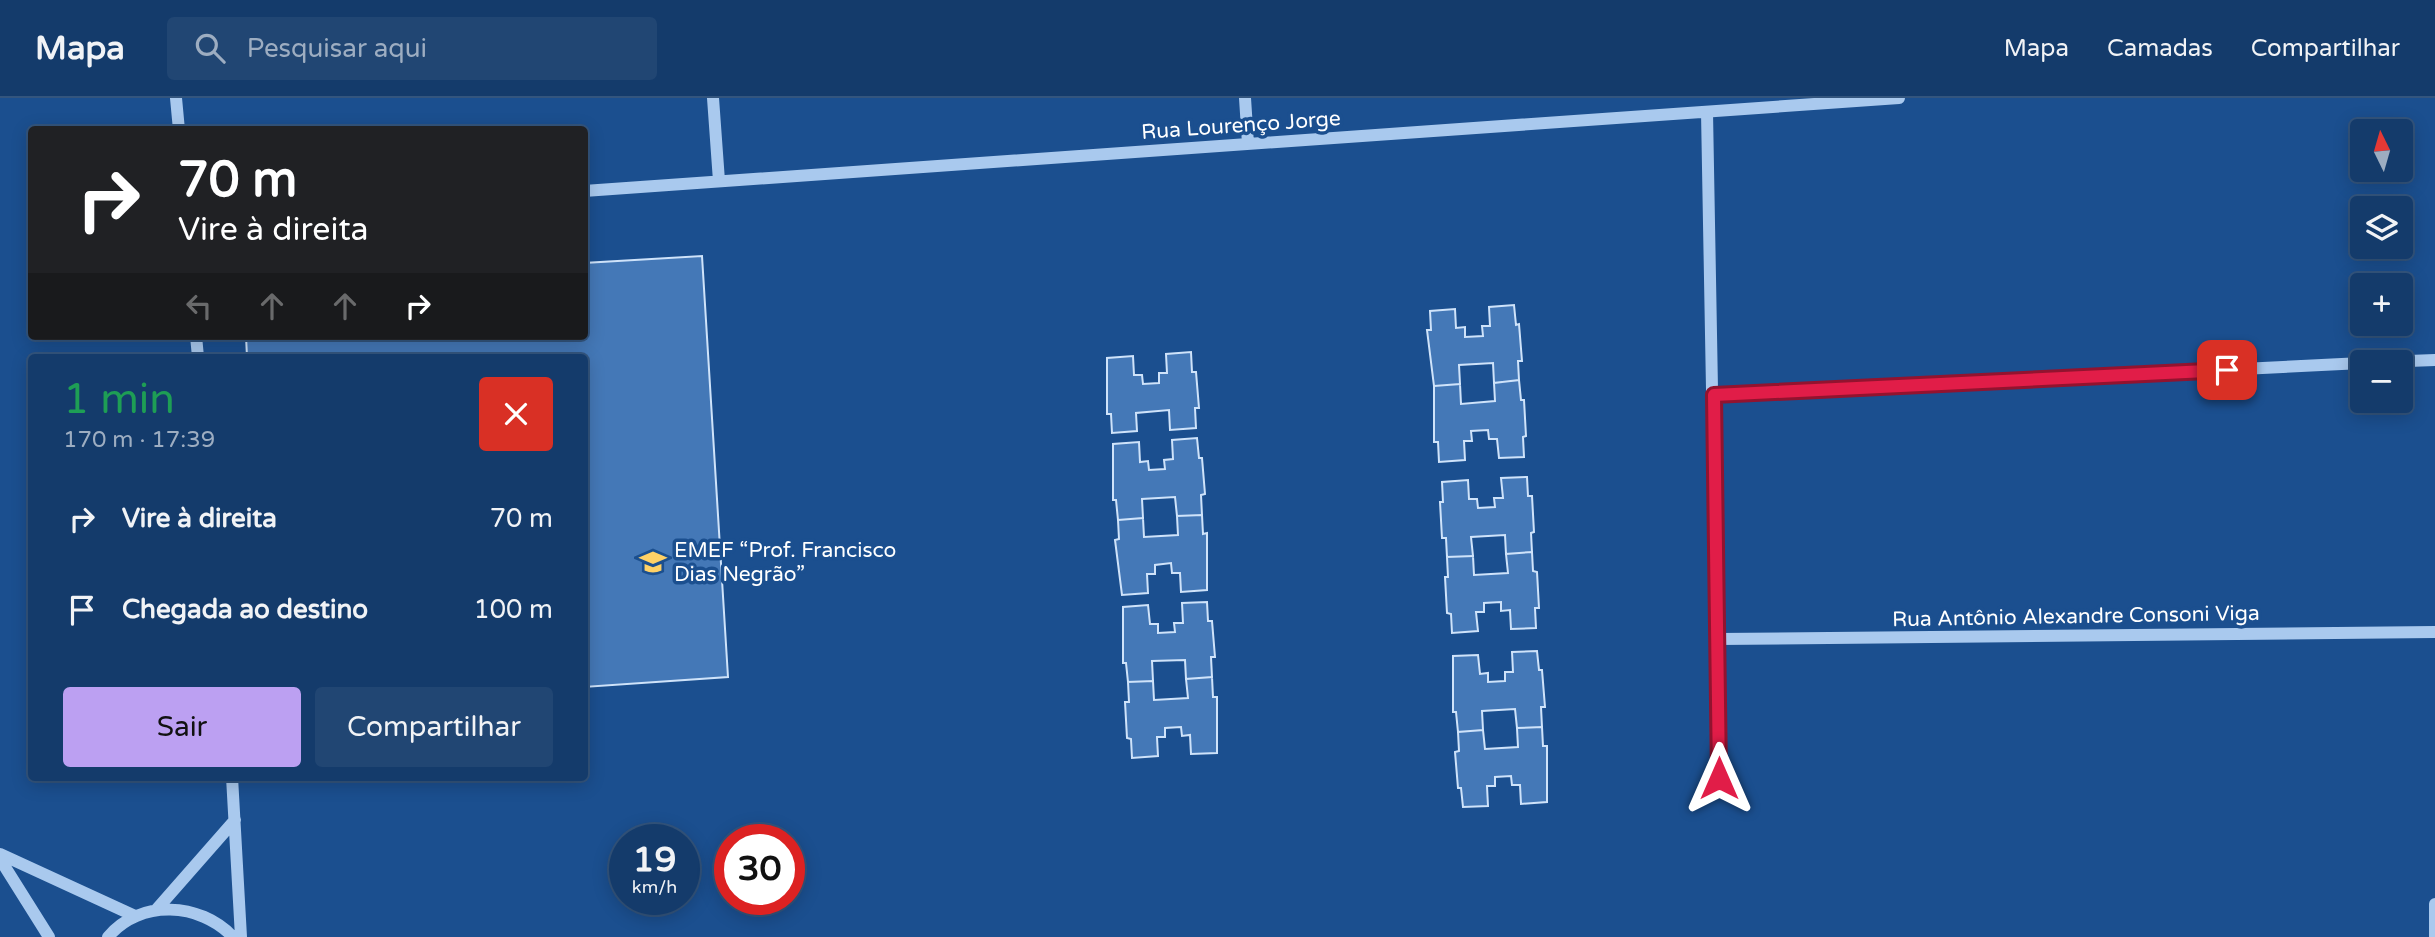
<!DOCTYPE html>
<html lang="pt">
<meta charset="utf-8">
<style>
:root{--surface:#143b6b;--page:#214673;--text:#f1f3f6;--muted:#9dadc1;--line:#33557e;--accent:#bca0f2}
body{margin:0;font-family:"Varela Round",sans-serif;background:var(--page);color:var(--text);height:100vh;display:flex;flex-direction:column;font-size:26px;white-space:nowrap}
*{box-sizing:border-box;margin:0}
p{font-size:23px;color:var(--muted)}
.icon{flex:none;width:38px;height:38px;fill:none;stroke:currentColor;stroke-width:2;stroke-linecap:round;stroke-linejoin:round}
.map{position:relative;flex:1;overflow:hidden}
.sheet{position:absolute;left:28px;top:256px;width:560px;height:427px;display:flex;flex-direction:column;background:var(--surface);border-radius:7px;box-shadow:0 4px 18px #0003,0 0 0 2px var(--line)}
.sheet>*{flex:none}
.guide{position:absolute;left:28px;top:28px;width:560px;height:214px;border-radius:7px;box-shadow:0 4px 18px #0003,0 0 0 2px var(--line);background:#202124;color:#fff;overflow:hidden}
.needle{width:46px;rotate:355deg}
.tools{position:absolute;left:2350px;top:21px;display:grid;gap:14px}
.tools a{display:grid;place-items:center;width:63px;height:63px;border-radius:7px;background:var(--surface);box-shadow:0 4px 18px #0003,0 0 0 2px var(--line);font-size:35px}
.speed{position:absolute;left:609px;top:726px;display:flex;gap:14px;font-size:35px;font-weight:700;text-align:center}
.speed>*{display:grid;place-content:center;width:91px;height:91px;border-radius:50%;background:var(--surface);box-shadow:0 4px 18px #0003,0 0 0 2px var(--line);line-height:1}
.speed small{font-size:18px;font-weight:400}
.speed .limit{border:10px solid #d22;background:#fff;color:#111}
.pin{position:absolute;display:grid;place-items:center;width:60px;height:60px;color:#fff;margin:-30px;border-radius:14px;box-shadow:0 4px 10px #0006}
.me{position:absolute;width:77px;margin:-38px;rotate:0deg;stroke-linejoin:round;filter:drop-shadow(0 0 5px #0008)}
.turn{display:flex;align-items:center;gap:24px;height:147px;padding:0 35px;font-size:32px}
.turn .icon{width:91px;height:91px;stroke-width:2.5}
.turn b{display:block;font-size:49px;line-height:60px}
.lanes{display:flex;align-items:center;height:66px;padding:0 35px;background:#0003;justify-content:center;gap:35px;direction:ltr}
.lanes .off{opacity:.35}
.round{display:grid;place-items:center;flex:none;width:74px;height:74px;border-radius:7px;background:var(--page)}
.headline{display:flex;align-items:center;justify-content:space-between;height:119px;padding:0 35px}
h1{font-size:42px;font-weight:600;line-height:52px;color:#1e9e55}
.cta{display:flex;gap:14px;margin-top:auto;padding:14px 35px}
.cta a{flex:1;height:80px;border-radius:7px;background:var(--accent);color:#111;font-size:28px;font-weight:600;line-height:80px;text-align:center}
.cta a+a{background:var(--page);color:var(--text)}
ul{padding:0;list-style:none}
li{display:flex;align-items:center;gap:21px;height:91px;padding:0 35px}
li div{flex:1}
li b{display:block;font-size:26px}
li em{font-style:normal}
header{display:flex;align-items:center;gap:42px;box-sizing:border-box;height:98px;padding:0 35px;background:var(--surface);border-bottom:2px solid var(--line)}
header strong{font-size:33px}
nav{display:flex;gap:38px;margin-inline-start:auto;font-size:24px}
.search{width:490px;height:63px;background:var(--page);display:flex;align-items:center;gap:18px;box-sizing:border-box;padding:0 24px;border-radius:7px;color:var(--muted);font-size:26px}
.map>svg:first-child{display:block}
.building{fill:#4478b7;stroke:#cfe3fa;stroke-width:2}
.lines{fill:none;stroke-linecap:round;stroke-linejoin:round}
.minor{stroke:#a9c9ee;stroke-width:12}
.route-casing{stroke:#92132f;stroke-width:18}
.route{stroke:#e11d48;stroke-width:12}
.labels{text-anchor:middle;stroke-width:7;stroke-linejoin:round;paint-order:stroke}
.street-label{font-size:21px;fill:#fff;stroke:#1b4f8f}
.poi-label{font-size:21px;fill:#fff;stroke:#1b4f8f;text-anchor:start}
</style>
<header>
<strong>Mapa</strong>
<div class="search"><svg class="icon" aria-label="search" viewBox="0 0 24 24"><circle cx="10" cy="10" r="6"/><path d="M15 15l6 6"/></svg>Pesquisar aqui</div>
<nav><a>Mapa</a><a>Camadas</a><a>Compartilhar</a></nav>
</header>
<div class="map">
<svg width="2435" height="839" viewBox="0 0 2435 839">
<rect width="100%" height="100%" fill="#1b4f8f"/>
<path class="building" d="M702,158L728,579L584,589V259H247L246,238H584V165Z
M1514,207L1516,227L1519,226L1522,263H1518L1519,282L1494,285L1493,265L1459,267L1460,286L1434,288L1427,232H1431L1430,213L1455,211L1456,230L1465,229V239L1483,238L1482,228H1490L1489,209Z
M1191,254L1192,274H1196L1199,310H1195L1196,330L1170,332L1169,312L1136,315L1137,333L1112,335L1111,316H1107V260L1133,258L1134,277H1142L1143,286L1159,285V275H1167L1166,256Z
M1519,282L1521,302H1524L1526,338L1523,339L1524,359L1499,360L1497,341H1489L1488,332L1471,333L1472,343H1464L1465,362L1439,364L1438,344H1434V288L1460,286L1461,306L1495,303L1494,285Z
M1197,340L1199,360H1202L1205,396L1201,397L1202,417L1177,418L1175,399L1142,401L1143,420L1118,422L1116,402H1113V346L1139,344L1140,364L1148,363L1149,372L1165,371L1164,362L1173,361L1172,342Z
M1527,379L1528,398H1532L1534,434L1531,435L1532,454L1506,456L1505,437L1471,439L1473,458L1447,459L1446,440H1442L1440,404H1443L1442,384L1468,382L1469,401H1477L1478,410L1495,409L1494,400H1503L1501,380Z
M1202,417L1203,436L1207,435V492L1181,494L1180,475H1172L1171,465L1155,467V476H1147L1148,495L1122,497L1115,442L1119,441L1118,422L1143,420L1144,439L1178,437L1177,418Z
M1532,454L1533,473L1537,474L1539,510H1535L1536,530L1511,531L1510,512L1501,513V504L1484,505V514H1476L1478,533L1452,535L1451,516L1447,515L1445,479H1448L1447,459L1473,458L1474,477L1508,475L1506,456Z
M1207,504L1208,523H1212L1215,559H1211L1212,579L1186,581L1185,562L1152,563L1153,583L1128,584L1126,565H1123V509L1148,507L1150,526H1158V535L1175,534L1174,525H1183L1182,505Z
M1537,553L1539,572H1542L1545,609H1541L1542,629L1517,630L1515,611L1482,613L1483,632L1458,634L1456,614H1453V558L1478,557L1480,576L1488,575V584L1505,583V574H1513L1512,554Z
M1212,579L1213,599H1217V655L1191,656L1190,637L1182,638L1181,629L1165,630V639H1157L1158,658L1132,660L1131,641L1127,640L1125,604H1129L1128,584L1153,583L1154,602L1188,600L1186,581Z
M1542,629L1543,648H1547V704L1521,706L1520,687H1512L1511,678L1495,679V688H1487L1488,708L1463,709L1461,690H1458L1455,654L1459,653L1458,634L1483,632L1485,651L1518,649L1517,630Z"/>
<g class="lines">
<path class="minor" d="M176,0L179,32
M713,0L719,83
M1245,0L1248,46
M1707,14L1719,680
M584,93L1899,0
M196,238L198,259
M2382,264L2435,262
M1714,297L2362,265
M1718,541L2435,534
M232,679L241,839
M0,756L135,818
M0,761L49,839
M156,812L235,722
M108,839C140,801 200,804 233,839
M2435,839V806"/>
</g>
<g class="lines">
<defs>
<path id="route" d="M1719,680L1714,297L2227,272"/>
</defs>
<use href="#route" class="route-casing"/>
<use href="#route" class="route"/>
</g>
<defs>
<symbol id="school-bare" viewBox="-9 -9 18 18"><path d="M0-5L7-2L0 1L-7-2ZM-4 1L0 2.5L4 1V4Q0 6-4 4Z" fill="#ffd166" stroke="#1b4f8f" stroke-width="2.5" paint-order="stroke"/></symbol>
</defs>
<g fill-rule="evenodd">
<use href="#school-bare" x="634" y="445" width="38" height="38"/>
</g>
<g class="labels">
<g class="street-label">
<text transform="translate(1241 27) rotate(-4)" y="7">Rua Lourenço Jorge</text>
<text transform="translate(2076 518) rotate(-1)" y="7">Rua Antônio Alexandre Consoni Viga</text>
</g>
<g class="poi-label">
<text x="674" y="459">EMEF “Prof. Francisco<tspan x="674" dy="24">Dias Negrão”</tspan></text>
</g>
</g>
</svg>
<div class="tools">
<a><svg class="needle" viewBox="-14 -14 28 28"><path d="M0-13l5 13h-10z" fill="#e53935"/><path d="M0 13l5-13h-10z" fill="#9dadc1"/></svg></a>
<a><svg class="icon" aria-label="layers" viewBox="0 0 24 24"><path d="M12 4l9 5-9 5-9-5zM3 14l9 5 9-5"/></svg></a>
<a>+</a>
<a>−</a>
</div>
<div class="speed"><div>19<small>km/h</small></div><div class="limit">30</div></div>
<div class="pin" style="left:2227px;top:272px;background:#d93025"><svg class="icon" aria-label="arrive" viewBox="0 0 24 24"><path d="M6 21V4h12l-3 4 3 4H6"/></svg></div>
<svg class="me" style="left:1719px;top:680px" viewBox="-20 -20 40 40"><path d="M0-17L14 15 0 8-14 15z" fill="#e11d48" stroke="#fff" stroke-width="4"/></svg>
<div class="guide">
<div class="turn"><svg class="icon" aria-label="right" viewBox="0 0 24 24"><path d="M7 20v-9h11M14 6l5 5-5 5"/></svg><div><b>70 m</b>Vire à direita</div></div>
<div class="lanes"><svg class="icon off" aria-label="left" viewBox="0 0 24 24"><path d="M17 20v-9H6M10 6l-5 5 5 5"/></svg><svg class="icon off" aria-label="ahead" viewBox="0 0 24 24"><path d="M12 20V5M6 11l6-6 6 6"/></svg><svg class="icon off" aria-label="ahead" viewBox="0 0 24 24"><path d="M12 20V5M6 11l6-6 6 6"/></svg><svg class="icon" aria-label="right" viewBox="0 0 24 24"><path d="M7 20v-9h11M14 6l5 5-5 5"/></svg></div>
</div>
<section class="sheet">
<div class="headline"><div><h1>1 min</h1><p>170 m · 17:39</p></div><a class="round" style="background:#d93025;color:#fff"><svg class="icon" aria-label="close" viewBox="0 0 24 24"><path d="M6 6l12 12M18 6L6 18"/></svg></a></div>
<ul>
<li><svg class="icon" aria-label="right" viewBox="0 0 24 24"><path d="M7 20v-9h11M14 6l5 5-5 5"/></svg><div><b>Vire à direita</b></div><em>70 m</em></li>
<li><svg class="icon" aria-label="arrive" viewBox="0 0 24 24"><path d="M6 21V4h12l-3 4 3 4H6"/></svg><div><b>Chegada ao destino</b></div><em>100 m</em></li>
</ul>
<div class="cta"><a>Sair</a><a>Compartilhar</a></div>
</section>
</div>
